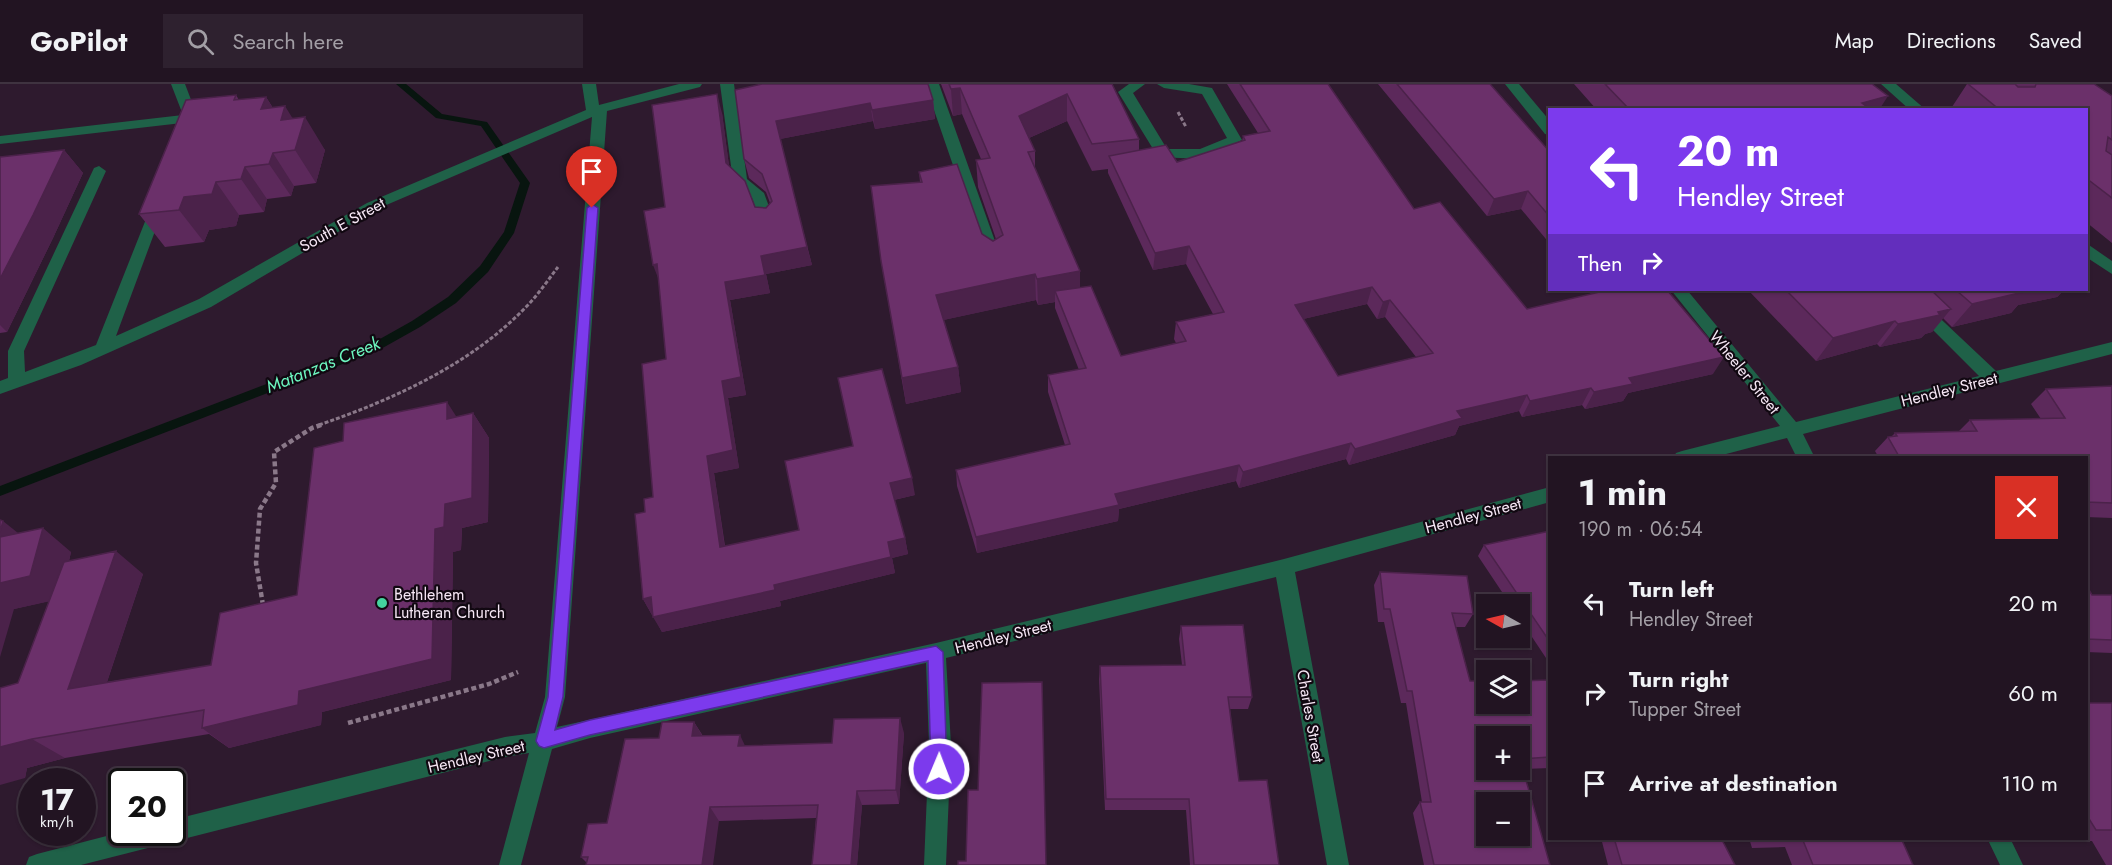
<!DOCTYPE html>
<meta charset="utf-8">
<style>
:root{--surface:#221422;--page:#2e212f;--text:#f1f3f6;--muted:#a29ea5;--line:#3f3340}
body{margin:0;font-family:Jost,sans-serif;background:var(--page);color:var(--text);height:100vh;display:flex;flex-direction:column;font-size:22px;white-space:nowrap}
*{box-sizing:border-box;margin:0}
p{font-size:20px;color:var(--muted)}
.icon{flex:none;width:33px;height:33px;fill:none;stroke:currentColor;stroke-width:2;stroke-linecap:round;stroke-linejoin:round}
.map{position:relative;flex:1;overflow:hidden}
.side{position:absolute;left:1548px;top:372px;width:540px;height:384px;display:flex;flex-direction:column;background:var(--surface);border-radius:0px;box-shadow:0 2px 4px #0004,0 0 0 2px var(--line)}
.side>*{flex:none}
.hud{position:absolute;left:1548px;top:24px;width:540px;height:183px;border-radius:0px;box-shadow:0 2px 4px #0004,0 0 0 2px var(--line);background:#7c3aed;color:#fff;overflow:hidden}
.needle{width:39px;rotate:278deg}
.tools{position:absolute;left:1476px;top:510px;display:grid;gap:12px}
.tools a{display:grid;place-items:center;width:54px;height:54px;border-radius:0px;background:var(--surface);box-shadow:0 2px 4px #0004,0 0 0 2px var(--line);font-size:30px}
.speed{position:absolute;left:18px;top:684px;display:flex;gap:12px;font-size:30px;font-weight:700;text-align:center}
.speed>*{display:grid;place-content:center;width:78px;height:78px;border-radius:50%;background:var(--surface);box-shadow:0 2px 4px #0004,0 0 0 2px var(--line);line-height:1}
.speed small{font-size:15px;font-weight:400}
.speed .limit{border:3px solid #111;border-radius:9px;background:#fff;color:#111}
.pin{position:absolute;display:grid;place-items:center;width:51px;height:51px;color:#fff;margin:-62px -26px;border-radius:50% 50% 50% 0;rotate:-45deg;box-shadow:0 0 6px #0007}
.pin .icon{rotate:45deg}
.me{position:absolute;width:66px;margin:-33px;rotate:1deg;stroke-linejoin:round;filter:drop-shadow(0 0 4px #0008)}
.turn{display:flex;align-items:center;gap:21px;height:126px;padding:0 30px;font-size:27px}
.turn .icon{width:78px;height:78px;stroke-width:2.5}
.turn b{display:block;font-size:42px;line-height:51px}
.then{display:flex;align-items:center;height:57px;padding:0 30px;background:#0003;gap:12px;font-size:22px}
.round{display:grid;place-items:center;flex:none;width:63px;height:63px;border-radius:0px;background:var(--page)}
.overview{display:flex;align-items:center;justify-content:space-between;height:102px;padding:0 30px}
h1{font-size:36px;font-weight:700;line-height:45px}
ul{padding:0;list-style:none}
li{display:flex;align-items:center;gap:18px;height:90px;padding:0 30px}
li div{flex:1}
li b{display:block;font-size:22px}
li em{font-style:normal}
header{display:flex;align-items:center;gap:36px;box-sizing:border-box;height:84px;padding:0 30px;background:var(--surface);border-bottom:2px solid var(--line)}
header strong{font-size:28px}
nav{display:flex;gap:33px;margin-inline-start:auto;font-size:21px}
.search{width:420px;height:54px;background:var(--page);display:flex;align-items:center;gap:15px;box-sizing:border-box;padding:0 21px;border-radius:0px;color:var(--muted);font-size:22px}
.map>svg:first-child{display:block}
.lines{fill:none;stroke-linecap:round;stroke-linejoin:round}
.stream{fill:#08150f;fill-rule:evenodd}
.path-far1{stroke:#8a7889;stroke-width:3;stroke-dasharray:4 2;stroke-linecap:butt}
.path{stroke:#8a7889;stroke-width:4.5;stroke-dasharray:5 3;stroke-linecap:butt}
.minor{fill:#1f6148;fill-rule:evenodd}
.wall{fill:#5c295b;fill-rule:evenodd}
.shaded-wall{fill:#4b224a}
.building{fill:#6b306a;stroke:#4b224a;stroke-width:1.5;fill-rule:evenodd}
.route{fill:#7c3aed;stroke:#51269a;stroke-width:1.5}
.poi-dot{fill:#44d49f;stroke:#110811;stroke-width:2}
.labels{text-anchor:middle;stroke-width:4.5;stroke-linejoin:round;paint-order:stroke}
.street-label{font-size:16px;fill:#f6e7f5;stroke:#110811}
.poi-label{font-size:16px;fill:#f6e7f5;stroke:#110811;text-anchor:start}
.water-label{font-size:18px;font-style:italic;fill:#6df7c0;stroke:#110811}
</style>
<header>
<strong>GoPilot</strong>
<div class="search"><svg class="icon" aria-label="search" viewBox="0 0 24 24"><circle cx="10" cy="10" r="6"/><path d="M15 15l6 6"/></svg>Search here</div>
<nav><a>Map</a><a>Directions</a><a>Saved</a></nav>
</header>
<div class="map">
<svg width="2112" height="781" viewBox="0 0 2112 781">
<rect width="100%" height="100%" fill="#2e1a2e"/>
<g class="lines">
<path class="stream" d="M396,0H406L442,30L487,38L530,99L514,149L488,188L456,219L420,243L379,266L0,412V402L371,260L412,237L448,213L480,182L504,148L520,99L481,42L436,34Z"/>
<path class="path-far1" d="M1178,28L1186,43
M319,341C394,315 470,281 526,223C538,211 548,196 558,183"/>
<path class="path" d="M263,521L256,479L260,425L276,399L274,368L312,344L324,340
M348,639L489,600L518,588"/>
<path class="minor" d="M171,0H185L198,34L193,44H183L182,39L0,60V52L183,31Z
M582,0H596L599,21L679,0H702L700,3L607,27L565,613L557,643L936,559L1284,475L1550,403V418L1295,488L1349,781H1327L1276,493L946,574L951,661L946,781H924L929,661L926,579L590,654L552,665L521,781H499L529,669L505,673L81,781H26L29,773L37,770L122,748H172V736L505,653L535,649L545,613L592,33L377,125L211,223L81,281L0,310V297L8,294V267L94,84L99,82L106,87L24,267L25,288L96,261L152,120H162L164,123L116,252L199,215L367,119L586,26Z
M720,0H734L747,95L764,109L774,136L771,140H761L752,114L733,97Z
M925,0H939L1001,174L998,178H988L985,174Z
M1129,0H1145L1133,9L1167,65H1200L1227,54L1202,10L1164,4L1157,0H1189L1212,4L1242,56L1202,75L1158,73L1118,8Z
M1505,0H1519L1550,37V51L1545,50Z
M1881,0H1896L1926,26H1910Z
M2086,159L2112,177V190L2086,173Z
M1671,206H1687L1796,338L1979,292L1893,206H1910L1996,287L2112,258V270L1803,350L1815,374H1797L1787,354L1711,374H1673L1676,369L1682,367L1780,342Z
M1987,754H2010L2023,781H2000Z"/>
</g>
<path class="wall" d="M941,0H1112L1139,55V66L1177,78L1242,58L1243,52L1258,49L1227,0H1328L1414,125L1527,225L1591,210L1587,206H1667L1713,290L1628,309L1623,317L1585,325L1582,321L1522,333L1519,327L1459,342L1455,351L1349,381L1346,375L1239,404L1236,397L1119,425L1118,437L977,469L957,402L956,386L1065,361L1048,308V291L1079,286L1055,224V218L1038,221L1036,216L943,236L958,283L961,308L906,320L881,177L920,98L919,88L982,150L993,157L996,155L978,103L976,76L981,75L962,30L953,32ZM1067,37L1092,87L1108,85V89L1153,186L1186,180L1213,230L1176,238L1174,255L1176,259L1121,272L1080,204V187L1035,84V67L1029,54ZM1367,220L1377,235L1385,233L1416,273L1338,292L1303,235Z
M1378,0H1490L1550,68V160L1521,125L1487,132Z
M1574,0H1872L1879,26H1597Z
M1967,0H2094L2112,12V159L2086,138V26H1950Z
M735,6L933,16L935,35L875,45L873,37L780,55L812,181L766,190L770,209L730,216L746,311L728,314L739,384L714,389L725,462L799,446L785,377L915,411L894,416L905,454L908,470L892,474L895,489L780,517L781,522L662,548L653,531H652L643,515L645,428L653,413L666,275L665,123L722,29L729,82L755,123L766,124L770,119L766,108L749,94L744,75Z
M236,11L239,16L266,13L273,24L293,34L325,66L316,99L294,102L291,112L267,115L264,128L239,131L236,142L209,146L204,158L165,163L139,130Z
M64,66L83,89L53,154L7,248L0,249V73Z
M1748,206H2064L2057,213L2018,221L2011,229L1952,243L1943,234L1932,248L1925,250L1921,254L1880,263L1877,260L1816,277Z
M2112,302V434L2086,433V374H1879L1875,367L1888,353L1892,352L1895,349L1958,348L1970,336L2041,335L2031,320L2046,305Z
M473,329L489,354L488,438L462,444L461,466L453,468L451,596L322,628L321,641L229,664L209,650L65,674L27,684L25,694L18,599L49,517L14,525L18,449L71,468L69,477L143,490L107,598L211,581L297,511L457,333Z
M1550,447V580L1520,535V520H1510L1478,472L1484,461Z
M1380,488L1473,530L1465,543H1456L1470,597L1550,596V684L1523,685L1550,781H1424L1413,729L1420,718H1422L1406,619H1401L1384,538H1378L1374,501Z
M2086,501L2092,511H2112V569L2086,568Z
M1181,542L1252,613L1248,625H1230L1239,697L1279,781H1190L1186,726H1105L1099,595L1100,582L1182,581L1179,555Z
M2086,619H2112V781H2106L2092,757H2073L2072,754H2086Z
M694,638L703,652L745,662L832,659L904,649L899,720L862,721L857,781H812L816,734L719,737L587,779L581,773L607,739L659,654Z
M1601,754H1678V756L1735,781H1608Z
M1749,754H1901L1913,781H1792L1785,763L1752,764Z"/>
<path class="shaded-wall" d="M960,4L962,30L953,32L951,5Z
M717,10L722,29L731,97L726,79Z
M1067,10V37L1020,58L1019,32Z
M1888,12L1879,26H1858L1862,19Z
M266,13L286,46L261,25Z
M933,16L935,35L875,45L872,26Z
M870,19L873,37L780,55L776,37Z
M285,22L301,48L305,33L325,66L316,99L295,66L281,36Z
M64,66L83,89L53,154L7,248L0,241V195Z
M273,69L294,102L291,112L269,80Z
M245,83L267,115L264,128L241,95Z
M216,98L239,131L236,142L209,146L204,158L179,126L184,113Z
M1528,107L1521,125L1487,132L1494,115Z
M1189,162L1186,180L1153,186L1155,169Z
M807,163L812,181L766,190L770,209L730,216L746,311L728,314L739,384L714,389L727,479L720,463L707,372L722,297L725,198L761,172Z
M657,180L660,199L653,181Z
M1080,187V213L1055,207V218L1038,221L1037,195Z
M1035,190L1036,216L939,237L936,211Z
M1372,203L1367,220L1291,238L1295,221Z
M2023,206H2064L2057,213L2018,221L2011,229L1952,243L1972,220Z
M1390,216L1385,233L1377,235L1383,218Z
M1951,225L1932,248L1925,250L1921,254L1880,263L1898,240Z
M1895,237L1877,260L1816,277L1833,254Z
M1724,273L1713,290L1628,309L1623,317L1585,325L1594,308L1629,294Z
M958,283L961,308L906,320L902,294Z
M1591,304L1582,321L1522,333L1530,317Z
M1527,311L1519,327L1459,342L1455,351L1349,381L1355,365L1457,327Z
M447,318L463,343L447,335Z
M473,329L489,354L488,438L462,444L461,466L453,468L451,596L322,628L321,641L229,664L202,644L435,445L445,420Z
M1351,359L1346,375L1239,404L1243,388Z
M1239,381L1236,397L1119,425L1118,437L977,469L976,453L1115,410Z
M912,394L915,411L893,416L890,399Z
M3,437L33,461L0,455V448Z
M43,444L71,468L60,515L14,525L0,573V499Z
M905,454L908,470L892,474L895,489L780,517L781,522L662,548L653,533L774,501L888,458Z
M116,467L143,490L98,625L68,605Z
M651,513L660,529L652,531L643,515Z
M900,634L904,649L899,720L896,706Z
M694,638L703,653L692,652Z
M740,651L747,666L738,662Z
M32,655L65,674L27,684L25,694L0,701V663Z
M857,707L862,721L857,781H851Z
M710,723L719,737L713,781H702Z"/>
<path class="building" d="M762,0H928L933,16L872,26L870,19L776,37L807,163L761,172L765,191L725,198L741,293L722,297L733,366L707,372L720,463L799,446L785,377L853,362L838,294L882,285L912,394L890,399L905,454L888,458L891,473L774,501L775,506L653,533L651,513L643,515L635,430L645,428L644,415L653,413L642,280L666,275L657,180L653,181L644,127L665,123L652,21L717,10L726,79L745,97L755,123L766,124L772,117L762,90L744,75L735,6Z
M949,0H1112L1139,55L1092,60L1067,10L1019,32L1035,67L1028,68L1080,187L1037,195L1035,190L936,211L958,283L902,294L881,177L871,102L922,98L919,88L957,80L982,150L993,157L1003,151L976,76L990,74L960,4L951,5Z
M1240,0H1328L1414,125L1440,118L1527,225L1608,206H1667L1724,273L1629,294L1633,300L1594,308L1591,304L1530,317L1527,311L1457,327L1462,334L1355,365L1351,359L1243,388L1239,381L1115,410L1119,421L976,453L956,386L1070,360L1048,291L1086,284L1055,207L1091,202L1121,272L1186,257L1176,238L1224,228L1189,162L1155,169L1109,72L1166,61L1177,78L1245,56L1243,52L1270,47ZM1372,203L1383,218L1390,216L1433,269L1338,292L1295,221Z
M1397,0H1490L1550,68V133L1528,107L1494,115Z
M1605,0H1872L1888,12L1862,19L1871,26H1630Z
M1968,0H2015L2018,3H2035L2036,0H2094L2112,12V56L2108,53L2106,67L2112,71V114L2086,94V26H2000Z
M236,11L234,16L266,13L261,25L285,22L281,36L305,33L295,66L273,69L269,80L245,83L241,95L216,98L212,110L184,113L179,126L139,130L186,16Z
M64,66L33,131L0,195V73Z
M1786,206H1931L1951,225L1938,228L1940,231L1898,240L1895,237L1833,254Z
M1956,206H2032L1972,220Z
M2112,302V419L2086,418V374H1900L1888,353L1897,352L1895,349L1977,347L1970,336L2065,334L2046,305Z
M447,318V335L473,329L472,414L445,420L444,443L435,445L432,575L299,607L298,621L202,644L204,626L32,655L0,663V604L18,599L64,478L116,467L68,605L211,581L220,529L297,511L314,364L343,357L344,339Z
M0,436L3,437L0,448Z
M43,444L30,492L0,499V453Z
M1550,447V558L1484,461Z
M1380,488L1467,492L1473,530L1452,529L1470,597H1486V620H1520V597L1550,596V673L1520,675L1550,781H1434L1420,718H1431L1412,607H1407L1390,525H1384ZM1486,652H1520V686H1486ZM1486,718H1520V752H1486Z
M2086,501L2092,511H2112V556L2086,555Z
M1243,541L1252,613H1228L1239,697L1267,696L1279,781H1194L1189,715H1106L1100,582L1185,581L1181,542Z
M1042,598L1046,781H958V777H966L968,706H978L982,599Z
M2086,619H2112V746H2096L2086,730Z
M900,634L896,706L857,707L851,781H812L818,721L710,723L702,781H586L588,773H581L588,740L607,739L625,655L659,654L662,638H694L692,652L740,651L738,662L832,659L834,635Z
M1614,754H1678V756L1686,754H1721L1735,781H1622Z
M1802,754H1901L1913,781H1813Z"/>
<path class="route" d="M592,120L598,124L563,613L555,646L590,636L936,562L943,568L947,685L944,691L939,693L933,691L931,685L928,577L590,651L544,664L539,662L536,657L548,613L587,124Z"/>
<circle class="poi-dot" cx="382" cy="519" r="6"/>
<g class="labels">
<g class="street-label">
<text transform="translate(342 140) rotate(-29)" y="6">South E Street</text>
<text transform="translate(1745 288) rotate(51)" y="6">Wheeler Street</text>
<text transform="translate(1949 305) rotate(-14)" y="6">Hendley Street</text>
<text transform="translate(1473 431) rotate(-15)" y="6">Hendley Street</text>
<text transform="translate(1003 552) rotate(-14)" y="6">Hendley Street</text>
<text transform="translate(1311 632) rotate(80)" y="6">Charles Street</text>
<text transform="translate(476 672) rotate(-13)" y="6">Hendley Street</text>
</g>
<g class="poi-label">
<text x="394" y="516">Bethlehem<tspan x="394" dy="18">Lutheran Church</tspan></text>
</g>
<g class="water-label">
<text transform="translate(323 281) rotate(-22)" y="6">Matanzas Creek</text>
</g>
</g>
</svg>
<div class="tools">
<a><svg class="needle" viewBox="-14 -14 28 28"><path d="M0-13l5 13h-10z" fill="#e53935"/><path d="M0 13l5-13h-10z" fill="#a29ea5"/></svg></a>
<a><svg class="icon" aria-label="layers" viewBox="0 0 24 24"><path d="M12 4l9 5-9 5-9-5zM3 14l9 5 9-5"/></svg></a>
<a>+</a>
<a>−</a>
</div>
<div class="speed"><div>17<small>km/h</small></div><div class="limit">20</div></div>
<div class="pin" style="left:592px;top:124px;background:#d93025"><svg class="icon" aria-label="arrive" viewBox="0 0 24 24"><path d="M6 21V4h12l-3 4 3 4H6"/></svg></div>
<svg class="me" style="left:939px;top:685px" viewBox="-20 -20 40 40"><circle r="17" fill="#7c3aed" stroke="#fff" stroke-width="3"/><path d="M0-11L8 9 0 5-8 9z" fill="#fff"/></svg>
<div class="hud">
<div class="turn"><svg class="icon" aria-label="left" viewBox="0 0 24 24"><path d="M17 20v-9H6M10 6l-5 5 5 5"/></svg><div><b>20 m</b>Hendley Street</div></div>
<div class="then">Then<svg class="icon" aria-label="right" viewBox="0 0 24 24"><path d="M7 20v-9h11M14 6l5 5-5 5"/></svg></div>
</div>
<section class="side">
<div class="overview"><div><h1>1 min</h1><p>190 m · 06:54</p></div><a class="round" style="background:#d93025;color:#fff"><svg class="icon" aria-label="close" viewBox="0 0 24 24"><path d="M6 6l12 12M18 6L6 18"/></svg></a></div>
<ul>
<li><svg class="icon" aria-label="left" viewBox="0 0 24 24"><path d="M17 20v-9H6M10 6l-5 5 5 5"/></svg><div><b>Turn left</b><p>Hendley Street</p></div><em>20 m</em></li>
<li><svg class="icon" aria-label="right" viewBox="0 0 24 24"><path d="M7 20v-9h11M14 6l5 5-5 5"/></svg><div><b>Turn right</b><p>Tupper Street</p></div><em>60 m</em></li>
<li><svg class="icon" aria-label="arrive" viewBox="0 0 24 24"><path d="M6 21V4h12l-3 4 3 4H6"/></svg><div><b>Arrive at destination</b></div><em>110 m</em></li>
</ul>
</section>
</div>
